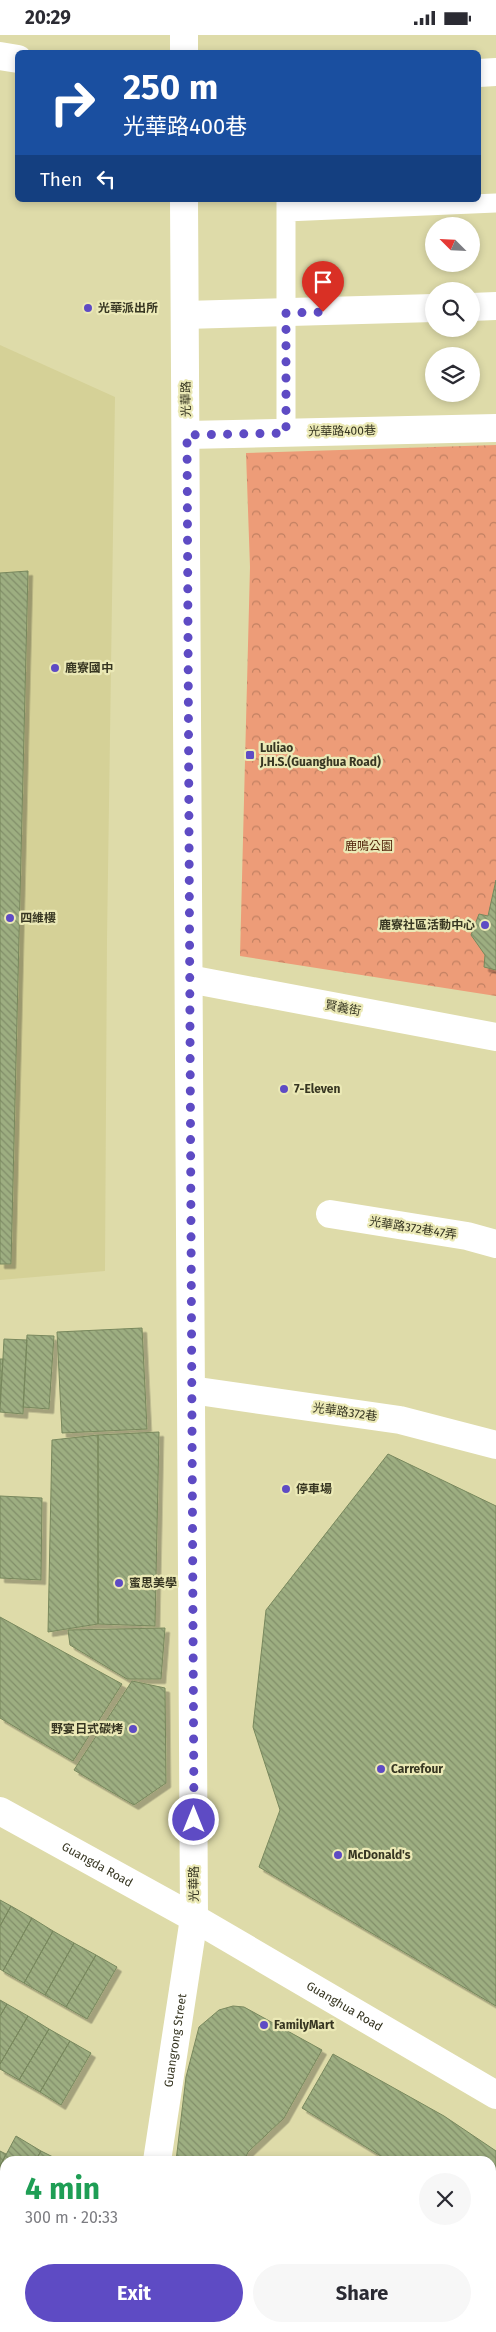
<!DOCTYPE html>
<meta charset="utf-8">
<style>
:root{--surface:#fff;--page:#f7f7f7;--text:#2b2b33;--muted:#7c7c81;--accent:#5e4bc4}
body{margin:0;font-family:"Fira Sans","Noto Sans TC",sans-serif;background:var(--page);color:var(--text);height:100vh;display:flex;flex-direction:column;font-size:19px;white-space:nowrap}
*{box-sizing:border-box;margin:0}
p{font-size:16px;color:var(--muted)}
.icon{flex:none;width:28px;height:28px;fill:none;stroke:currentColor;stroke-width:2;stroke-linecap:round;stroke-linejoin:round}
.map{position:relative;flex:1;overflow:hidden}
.sheet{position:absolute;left:0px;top:2121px;width:496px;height:176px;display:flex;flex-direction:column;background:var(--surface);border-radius:15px 15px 0 0;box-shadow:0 2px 8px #0003}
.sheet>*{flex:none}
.top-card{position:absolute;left:15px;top:15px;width:466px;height:152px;border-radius:8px;box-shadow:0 2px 8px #0003;background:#1a4fa0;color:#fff;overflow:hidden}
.needle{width:32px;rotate:294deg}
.buttons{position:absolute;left:425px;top:182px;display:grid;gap:10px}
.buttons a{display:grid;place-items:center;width:55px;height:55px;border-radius:50%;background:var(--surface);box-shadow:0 2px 8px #0003;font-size:25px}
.pin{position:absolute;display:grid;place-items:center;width:42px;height:42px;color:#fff;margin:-51px -21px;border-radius:50% 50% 50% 0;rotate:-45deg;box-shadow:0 0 5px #0007}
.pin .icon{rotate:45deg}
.me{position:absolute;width:55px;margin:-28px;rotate:0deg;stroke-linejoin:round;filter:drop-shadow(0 0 4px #0008)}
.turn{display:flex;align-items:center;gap:18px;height:105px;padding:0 25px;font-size:22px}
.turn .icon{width:65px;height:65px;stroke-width:2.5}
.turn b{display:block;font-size:35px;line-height:42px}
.then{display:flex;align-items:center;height:48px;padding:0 25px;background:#0003;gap:10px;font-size:19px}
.round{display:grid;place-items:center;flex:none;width:52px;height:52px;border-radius:26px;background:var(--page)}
.head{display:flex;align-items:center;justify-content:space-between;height:85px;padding:0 25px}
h1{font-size:30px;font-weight:700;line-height:38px;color:#1e9e55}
.cta{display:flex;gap:10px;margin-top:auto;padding:10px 25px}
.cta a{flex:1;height:58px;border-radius:30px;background:var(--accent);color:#fff;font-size:20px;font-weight:700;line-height:58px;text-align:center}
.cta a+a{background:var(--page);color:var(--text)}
.status{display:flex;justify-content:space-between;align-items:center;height:35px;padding:0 25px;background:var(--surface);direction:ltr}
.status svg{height:14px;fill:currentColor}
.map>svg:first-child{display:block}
.built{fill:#d5d197}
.park{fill:url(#park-crowns)}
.building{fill:url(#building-back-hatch);stroke:#78885d;filter:url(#shadow)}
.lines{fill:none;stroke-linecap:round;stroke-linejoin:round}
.lane{stroke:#fff;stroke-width:19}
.street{stroke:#fff;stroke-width:28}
.secondary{stroke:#fff;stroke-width:28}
.route{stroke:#5e4bc4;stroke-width:9;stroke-dasharray:0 16.2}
.poi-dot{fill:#5e4bc4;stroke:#ebe9b6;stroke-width:2}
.labels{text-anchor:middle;stroke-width:4.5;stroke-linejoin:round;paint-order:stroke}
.poi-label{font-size:12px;font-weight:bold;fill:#373622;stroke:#ebe9b6;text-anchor:start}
.street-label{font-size:12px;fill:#373622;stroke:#ebe9b6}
.park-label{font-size:12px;fill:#4f1f06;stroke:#ebe9b6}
</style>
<div class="status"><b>20:29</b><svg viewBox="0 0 49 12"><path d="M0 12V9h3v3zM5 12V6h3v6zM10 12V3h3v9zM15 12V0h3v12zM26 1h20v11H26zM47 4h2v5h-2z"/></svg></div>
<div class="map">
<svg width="496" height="2297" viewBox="0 0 496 2297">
<defs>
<pattern id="park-crowns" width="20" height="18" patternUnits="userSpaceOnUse" patternTransform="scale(1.25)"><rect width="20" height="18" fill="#ed9c78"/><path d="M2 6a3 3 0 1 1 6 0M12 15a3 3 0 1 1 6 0" fill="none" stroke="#c18062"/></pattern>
<pattern id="building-back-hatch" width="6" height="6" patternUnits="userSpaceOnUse" patternTransform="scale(1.25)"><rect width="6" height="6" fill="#9dae81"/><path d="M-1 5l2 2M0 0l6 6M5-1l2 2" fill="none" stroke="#818e69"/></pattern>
<filter id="shadow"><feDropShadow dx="4.5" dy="4.5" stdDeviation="0" flood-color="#0004"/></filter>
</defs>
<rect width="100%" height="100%" fill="#dedba9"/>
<path class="built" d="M0,310L115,362L107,904L105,1236L0,1245Z"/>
<path class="park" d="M496,410V961L240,921L250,532L246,418Z"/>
<path class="building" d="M28,536L11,1229H0V538Z
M496,845V935L484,932L485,920L471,900L479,879L488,881Z
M142,1293L147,1394L62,1398L57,1297Z
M27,1300L54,1301L49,1374L23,1372Z
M4,1304L27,1305L23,1379L0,1377Z
M0,1324H3L0,1366Z
M159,1397L155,1591L98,1589V1400Z
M98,1400V1589L48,1597L52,1405Z
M388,1419L496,1471V1971L259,1832L280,1775L253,1692L266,1575Z
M0,1461L42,1463L41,1545L0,1543Z
M0,1582L122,1649L73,1726L0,1683Z
M165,1593L161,1644H127L70,1610L68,1595Z
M132,1646L165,1653L166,1748L134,1770L74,1735Z
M0,1865L11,1871L0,1891Z
M11,1871L32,1883L3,1936L0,1934V1891Z
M32,1883L53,1896L24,1948L3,1936Z
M53,1896L74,1908L45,1960L24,1948Z
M74,1908L96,1920L66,1972L45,1960Z
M96,1920L117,1932L87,1984L66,1972Z
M0,1965L7,1969L0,1981Z
M7,1969L28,1981L0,2029V1981Z
M233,1971L244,1972L322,2015L284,2083L248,2117L244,2126H176L186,2042L199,1992L219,1975Z
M28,1981L49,1994L19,2045L0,2034V2029Z
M49,1994L70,2006L40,2057L19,2045Z
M70,2006L91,2018L61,2070L40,2057Z
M333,2019L444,2081L496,2116V2193L491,2190V2126H389L302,2073Z
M16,2101L41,2116L35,2126H5V2157L0,2154V2131Z
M0,2116L6,2119L0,2131Z
M41,2116L59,2125V2126H35Z
M0,2194L5,2197V2230L0,2239Z
M5,2241V2289L0,2287V2251Z
M11,2292H51L49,2297H19Z"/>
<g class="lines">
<path class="lane" d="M286,165V398
M286,177L496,168"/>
<g class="street">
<path d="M0,21L18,24"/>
<path d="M479,38L496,37"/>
<path d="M471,272L496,271"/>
<path d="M185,280L434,273"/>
<path d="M187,400L496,393"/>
<path d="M189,944L496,1002"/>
<path d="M330,1179L467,1201L496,1209"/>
<path d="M191,1355L400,1385L496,1410"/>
<path id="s1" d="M157,2126L194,1883"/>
<path d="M342,2292L350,2297"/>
<path d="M106,2297L108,2292"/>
</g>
<g class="secondary">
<path d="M184,0V18"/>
<path d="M184,165L194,1883"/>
<path id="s2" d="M0,1776L194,1883L496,2060"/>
</g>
</g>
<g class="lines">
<path class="route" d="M194,1785L187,400L286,398V278L323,277"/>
</g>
<g class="poi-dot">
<circle cx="88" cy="273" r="5"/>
<circle cx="55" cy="633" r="5"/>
<rect x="245" y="715" width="10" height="10" rx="2.5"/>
<circle cx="10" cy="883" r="5"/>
<circle cx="485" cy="890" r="5"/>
<circle cx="284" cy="1054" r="5"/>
<circle cx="286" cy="1454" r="5"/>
<circle cx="119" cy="1548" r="5"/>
<circle cx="133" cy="1694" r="5"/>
<circle cx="381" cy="1734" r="5"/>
<circle cx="338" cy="1820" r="5"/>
<circle cx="264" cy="1990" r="5"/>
</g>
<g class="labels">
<g class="poi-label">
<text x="98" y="277">光華派出所</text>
<text x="65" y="637">鹿寮國中</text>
<text x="260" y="717">Luliao<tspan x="260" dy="14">J.H.S.(Guanghua Road)</tspan></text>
<text x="20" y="887">四維樓</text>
<text x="475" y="894" text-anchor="end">鹿寮社區活動中心</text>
<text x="294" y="1058">7-Eleven</text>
<text x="296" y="1458">停車場</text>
<text x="129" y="1552">蜜思美學</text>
<text x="123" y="1698" text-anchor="end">野宴日式碳烤</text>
<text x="391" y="1738">Carrefour</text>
<text x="348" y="1824">McDonald's</text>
<text x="274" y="1994">FamilyMart</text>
</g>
<g class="street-label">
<text transform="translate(186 364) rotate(-91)" y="4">光華路</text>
<text transform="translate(342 396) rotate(-1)" y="4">光華路400巷</text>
<text transform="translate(343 973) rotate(11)" y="4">賢義街</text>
<text transform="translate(413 1193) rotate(9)" y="4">光華路372巷47弄</text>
<text transform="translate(345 1377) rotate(8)" y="4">光華路372巷</text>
<text dy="4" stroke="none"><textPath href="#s2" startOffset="111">Guangda Road</textPath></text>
<text transform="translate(194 1849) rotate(-90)" y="4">光華路</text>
<text dy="4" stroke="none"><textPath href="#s2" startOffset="396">Guanghua Road</textPath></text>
<text dy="4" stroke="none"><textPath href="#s1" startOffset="122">Guangrong Street</textPath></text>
</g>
<g class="park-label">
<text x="369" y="815">鹿鳴公園</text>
</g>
</g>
</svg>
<div class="buttons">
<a><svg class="needle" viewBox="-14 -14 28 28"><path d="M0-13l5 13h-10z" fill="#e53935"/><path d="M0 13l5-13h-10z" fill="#7c7c81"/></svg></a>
<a><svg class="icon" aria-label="search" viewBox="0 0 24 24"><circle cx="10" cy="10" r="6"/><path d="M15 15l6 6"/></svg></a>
<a><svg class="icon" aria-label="layers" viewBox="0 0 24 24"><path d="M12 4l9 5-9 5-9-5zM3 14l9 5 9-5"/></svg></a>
</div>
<div class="pin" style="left:323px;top:277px;background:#d93025"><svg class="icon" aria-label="arrive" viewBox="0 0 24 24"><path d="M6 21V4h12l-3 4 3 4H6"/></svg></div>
<svg class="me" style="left:194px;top:1785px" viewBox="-20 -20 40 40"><circle r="17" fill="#5e4bc4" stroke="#fff" stroke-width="3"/><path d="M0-11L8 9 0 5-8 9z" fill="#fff"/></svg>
<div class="top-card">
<div class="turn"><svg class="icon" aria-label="right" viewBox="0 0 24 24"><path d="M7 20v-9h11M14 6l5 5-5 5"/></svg><div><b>250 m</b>光華路400巷</div></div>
<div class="then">Then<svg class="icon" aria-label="left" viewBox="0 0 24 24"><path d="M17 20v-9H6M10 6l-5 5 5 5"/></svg></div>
</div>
<section class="sheet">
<div class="head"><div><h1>4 min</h1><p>300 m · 20:33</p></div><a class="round"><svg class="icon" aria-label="close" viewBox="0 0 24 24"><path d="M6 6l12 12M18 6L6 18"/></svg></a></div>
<div class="cta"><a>Exit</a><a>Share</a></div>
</section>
</div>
